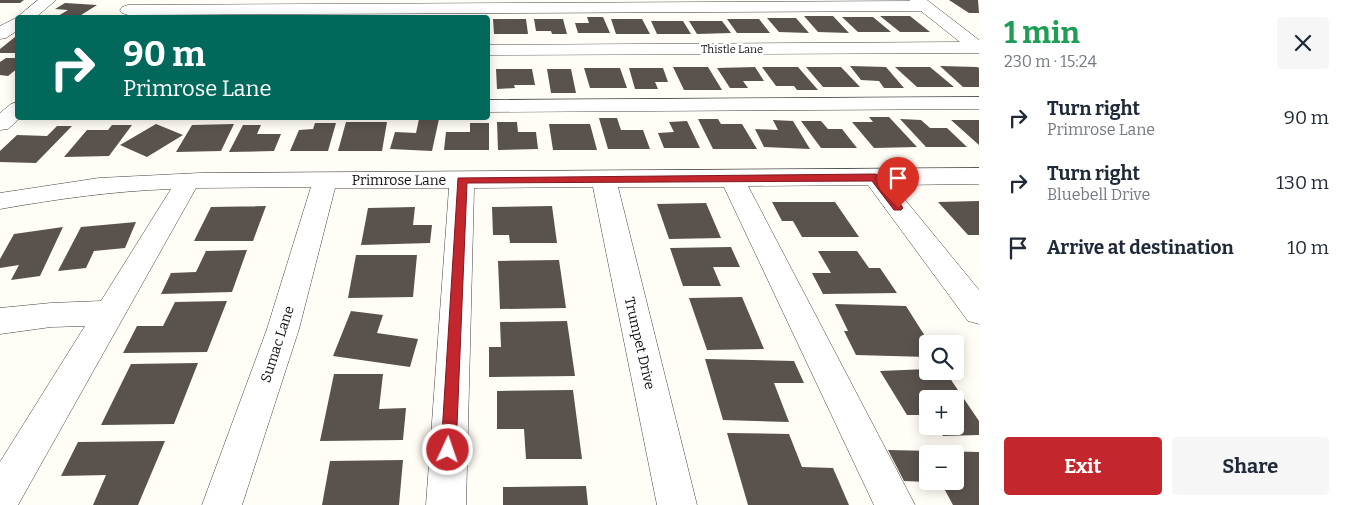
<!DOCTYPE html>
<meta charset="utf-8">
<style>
:root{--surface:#fff;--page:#f6f6f7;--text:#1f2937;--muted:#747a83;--accent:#c4262e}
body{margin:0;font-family:Bitter,serif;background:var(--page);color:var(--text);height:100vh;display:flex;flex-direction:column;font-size:19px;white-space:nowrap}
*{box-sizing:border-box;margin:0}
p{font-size:16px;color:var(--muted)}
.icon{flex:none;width:28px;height:28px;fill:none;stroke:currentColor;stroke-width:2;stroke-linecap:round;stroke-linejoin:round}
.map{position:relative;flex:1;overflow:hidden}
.side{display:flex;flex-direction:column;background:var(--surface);width:375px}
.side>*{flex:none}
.hud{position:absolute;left:15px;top:15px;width:475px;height:105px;border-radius:5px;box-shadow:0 2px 12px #0003;background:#00695c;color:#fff;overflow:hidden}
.controls{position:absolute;left:919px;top:335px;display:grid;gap:10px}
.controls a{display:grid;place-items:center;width:45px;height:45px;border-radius:5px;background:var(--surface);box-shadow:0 2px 12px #0003;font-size:25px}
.pin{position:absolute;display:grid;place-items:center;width:42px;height:42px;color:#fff;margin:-51px -21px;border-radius:50% 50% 50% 0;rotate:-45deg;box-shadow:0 0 5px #0007}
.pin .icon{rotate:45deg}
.me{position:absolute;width:55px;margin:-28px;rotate:3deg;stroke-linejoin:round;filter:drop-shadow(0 0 4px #0008)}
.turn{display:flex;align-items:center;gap:18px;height:105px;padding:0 25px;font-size:22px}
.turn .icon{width:65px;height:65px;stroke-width:2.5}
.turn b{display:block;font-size:35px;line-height:42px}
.round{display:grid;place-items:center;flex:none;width:52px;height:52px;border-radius:5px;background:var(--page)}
.summary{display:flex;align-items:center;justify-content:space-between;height:85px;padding:0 25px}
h1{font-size:30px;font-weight:700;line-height:38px;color:#1e9e55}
.action{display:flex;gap:10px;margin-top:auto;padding:10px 25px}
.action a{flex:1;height:58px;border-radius:5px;background:var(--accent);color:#fff;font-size:20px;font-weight:700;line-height:58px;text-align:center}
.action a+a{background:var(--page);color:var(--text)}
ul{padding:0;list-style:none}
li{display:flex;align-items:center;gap:15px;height:65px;padding:0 25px}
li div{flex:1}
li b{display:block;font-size:19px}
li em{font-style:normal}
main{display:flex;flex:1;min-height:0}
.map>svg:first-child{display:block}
.building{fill:#5a524d}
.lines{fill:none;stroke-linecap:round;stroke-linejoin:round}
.minor-casing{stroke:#444;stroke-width:1}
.minor{fill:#fff;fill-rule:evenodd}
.route{fill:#c4262e;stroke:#7f191e}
.labels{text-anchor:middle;stroke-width:5;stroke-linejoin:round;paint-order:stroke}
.far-street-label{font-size:11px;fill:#111;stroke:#fff}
.street-label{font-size:14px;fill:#111;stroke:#fff}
</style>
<main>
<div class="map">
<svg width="979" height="505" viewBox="0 0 979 505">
<rect width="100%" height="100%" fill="#fffdf5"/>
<path class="building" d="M0,0H24L20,3H0Z
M949,0H978L979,13H969Z
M65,3L97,5L78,17L58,16L68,10L55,9Z
M804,16H833L849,33L818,32Z
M880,16H910L930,32H900Z
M587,17H603L610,33H578L575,23H589Z
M842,17H873L891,32H858Z
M767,18H796L809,33L779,32Z
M493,19H526L528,34H494Z
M534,19H563L567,34H552L551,31H536Z
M611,19H642L650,34H616Z
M727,19H759L770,33H737Z
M651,21H683L691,34H657Z
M689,21H722L731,33L697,34Z
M15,37H18V53H0V49Z
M6,58H18V68L8,76L0,75V62Z
M850,66L886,67L904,88H884L879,81L861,80Z
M940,66L977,67L979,68V87H963Z
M673,67H708L722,90H684Z
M755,67L764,81H743L748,88H730L717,68Z
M762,67H798L818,90H797L794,86H776Z
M806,67H841L860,87H823Z
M895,67H930L954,87H917Z
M584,68H620L627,88H590Z
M629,68H663L668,82H655L658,89H635Z
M496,69H532L535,85H514L515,88L497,89Z
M547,69H571L576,93H551Z
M869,117H889L917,147L874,148L852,122H873Z
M599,118H617L621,130H643L650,149H608Z
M419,119H439L432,151L390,149L395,132L416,133Z
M698,119H718L721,124H742L757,149H713Z
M900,119L921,120L930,128H947L967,147H926Z
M773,120L793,121L810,149L764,147L755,129L778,130Z
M951,120H979V145Z
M687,121L700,148H664L658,133L674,132L669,122Z
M801,121H821L828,129H842L857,148H821Z
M346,122H387L382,151H338Z
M497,122H517L518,132H536L538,149L498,150Z
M315,123H336L328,151H290L299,130L313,129Z
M470,123H489V150H444L446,132H470Z
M156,124L183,135L147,157L120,145Z
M234,124L221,151L176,152L192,125Z
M549,124H590L597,150H553Z
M112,125H132L109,156L64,157L87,130H108Z
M243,125H261L257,134H281L274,151L229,152Z
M57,126H72L36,163L0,162V151L17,135L47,136Z
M979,201V235H968L938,202Z
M772,202H835L859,237H802L793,221H782Z
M706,203L721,238L669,239L657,204Z
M266,206L253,241H194L211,207Z
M552,206L557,243H510L509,235H493L492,207Z
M415,207L413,225H432L430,243L361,245L368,208Z
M136,222L125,248L94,251L86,268L58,271L81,227Z
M63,227L40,276L11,280L19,265L0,268V259L14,234Z
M731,247L740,267H713L721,286H683L670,248Z
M247,250L232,292L161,294L171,273L196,272L206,251Z
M818,251H857L869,268H880L897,293L823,294L812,273H831Z
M356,255H417L413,297L348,298Z
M559,260L566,308L500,309L498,261Z
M742,297L764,349L707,350L689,298Z
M227,301L207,352L123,353L137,326H163L175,302Z
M835,304L906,306L930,344H928V357L856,355L844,331H848Z
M351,311L383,315L377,333L418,339L410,367L333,356Z
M567,321L575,376L489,377V347H501L500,322Z
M705,359L794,361L804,383H774L789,422L723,420Z
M198,363L174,424L101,425L131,364Z
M928,369V371H945L979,421V435L943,436L936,426H955V399H928V415H907L880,371Z
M334,374H383L379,409L406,408L403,440L320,441Z
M573,390L582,459H526L524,429H497V391Z
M727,433L789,434L802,467L833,468L849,505H748Z
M165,441L138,505H93L106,475L61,476L78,442Z
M888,450L979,452V505H953L940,481H955V454H928V482L904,481Z
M403,460L399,505H322L330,461Z
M586,486L588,505H503V487Z"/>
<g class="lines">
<defs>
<path id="minor" d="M38,0H56L35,18H18V30L6,38L0,39V26L16,18Z
M909,0H927L979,40V53L488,55V45L960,42L921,11L128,15L122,13L120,10L122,7L128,5L910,1Z
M979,97V109L488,112V100Z
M18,102V118H20L8,129L0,130V113L11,104Z
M979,168V184L893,185L979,290V324L968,321L868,185L748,186L915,505H874L724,187H618L697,505H657L593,187L474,188L466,505H426L449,188H335L299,329L242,505H202L267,329L311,187L196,188L18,505H0V462L85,326L51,327L0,334V308L51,303L101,301L171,189C113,191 57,199 0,209V193L99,178L200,173Z"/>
</defs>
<use href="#minor" class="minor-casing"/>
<use href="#minor" class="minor"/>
</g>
<path class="route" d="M875,174L878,175L901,205L903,208L901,210H894L872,181L467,183L456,450L454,455L448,457L443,455L441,450L458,178Z"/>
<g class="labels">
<g class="far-street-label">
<text x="732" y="53">Thistle Lane</text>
</g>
<g class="street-label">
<text x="399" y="185">Primrose Lane</text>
<text transform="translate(640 343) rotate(77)" y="5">Trumpet Drive</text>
<text transform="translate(277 344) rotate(-72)" y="5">Sumac Lane</text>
</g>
</g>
</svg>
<div class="controls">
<a><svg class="icon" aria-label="search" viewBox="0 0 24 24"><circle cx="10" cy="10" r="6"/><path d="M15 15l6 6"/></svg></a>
<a>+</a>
<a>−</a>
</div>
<div class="pin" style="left:898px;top:208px;background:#d93025"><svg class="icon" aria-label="arrive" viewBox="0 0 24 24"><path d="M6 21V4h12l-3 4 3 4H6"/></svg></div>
<svg class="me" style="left:448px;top:450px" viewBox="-20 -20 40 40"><circle r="17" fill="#c4262e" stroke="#fff" stroke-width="3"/><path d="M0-11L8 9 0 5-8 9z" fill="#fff"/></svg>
<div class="hud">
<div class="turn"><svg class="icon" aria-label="right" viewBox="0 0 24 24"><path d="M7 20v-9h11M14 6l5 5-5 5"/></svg><div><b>90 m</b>Primrose Lane</div></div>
</div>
</div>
<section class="side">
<div class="summary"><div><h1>1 min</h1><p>230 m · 15:24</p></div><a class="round"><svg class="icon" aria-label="close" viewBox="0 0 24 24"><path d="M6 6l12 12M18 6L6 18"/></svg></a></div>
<ul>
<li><svg class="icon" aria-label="right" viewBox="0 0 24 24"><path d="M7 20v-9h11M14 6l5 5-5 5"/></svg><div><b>Turn right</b><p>Primrose Lane</p></div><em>90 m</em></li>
<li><svg class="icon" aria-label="right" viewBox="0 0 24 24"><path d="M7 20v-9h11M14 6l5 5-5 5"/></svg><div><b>Turn right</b><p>Bluebell Drive</p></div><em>130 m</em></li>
<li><svg class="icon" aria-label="arrive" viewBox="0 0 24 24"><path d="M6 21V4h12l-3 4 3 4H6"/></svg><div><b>Arrive at destination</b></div><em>10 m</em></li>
</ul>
<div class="action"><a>Exit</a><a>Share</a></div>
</section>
</main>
